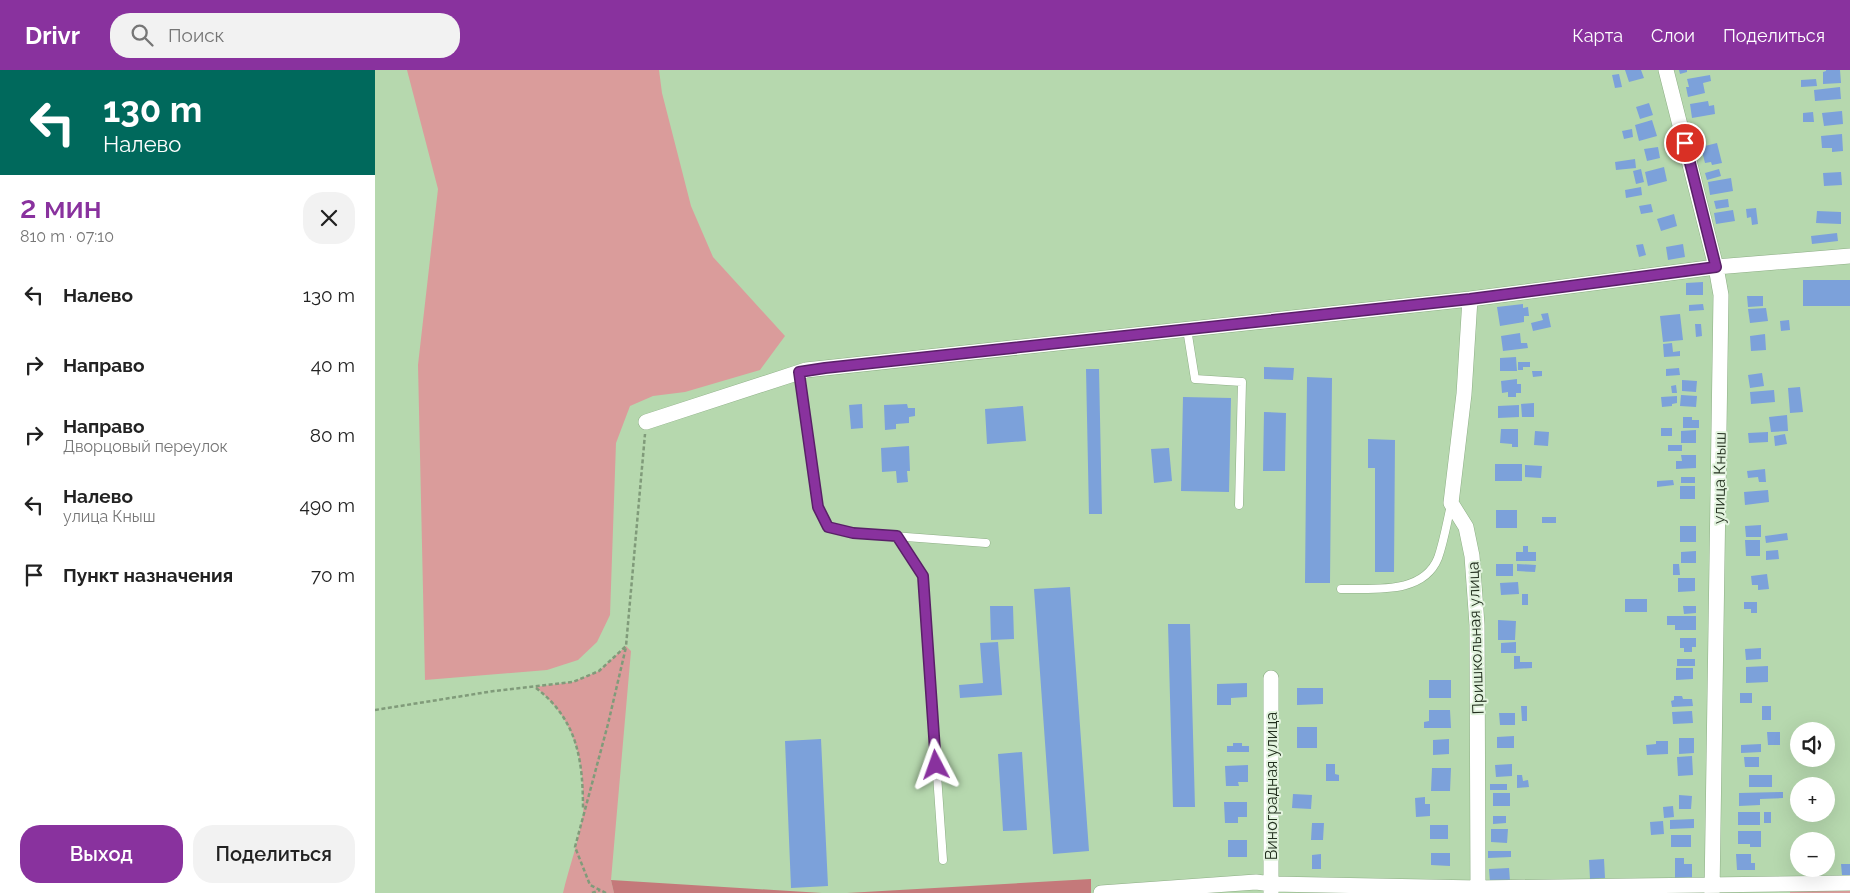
<!DOCTYPE html>
<html lang="ru">
<meta charset="utf-8">
<style>
:root{--surface:#fff;--page:#f2f2f2;--text:#222;--muted:#767676;--accent:#89329e}
body{margin:0;font-family:Raleway,sans-serif;background:var(--page);color:var(--text);height:100vh;display:flex;flex-direction:column;font-size:19px;white-space:nowrap}
*{box-sizing:border-box;margin:0}
p{font-size:16px;color:var(--muted)}
.icon{flex:none;width:28px;height:28px;fill:none;stroke:currentColor;stroke-width:2;stroke-linecap:round;stroke-linejoin:round}
.map{position:relative;flex:1;overflow:hidden}
.drawer{display:flex;flex-direction:column;background:var(--surface);width:375px}
.drawer>*{flex:none}
.banner{background:#00695c;color:#fff;overflow:hidden}
.fabs{position:absolute;left:1415px;top:652px;display:grid;gap:10px}
.fabs a{display:grid;place-items:center;width:45px;height:45px;border-radius:50%;background:var(--surface);box-shadow:0 5px 20px #0002;font-size:25px}
.pin{position:absolute;display:grid;place-items:center;width:42px;height:42px;color:#fff;margin:-21px;border:2px solid #fff;border-radius:50%;box-shadow:0 1px 5px #0007}
.me{position:absolute;width:55px;margin:-28px;rotate:356deg;stroke-linejoin:round;filter:drop-shadow(0 0 4px #0008)}
.turn{display:flex;align-items:center;gap:18px;height:105px;padding:0 20px;font-size:22px}
.turn .icon{width:65px;height:65px;stroke-width:2.5}
.turn b{display:block;font-size:35px;line-height:42px}
.round{display:grid;place-items:center;flex:none;width:52px;height:52px;border-radius:20px;background:var(--page)}
.headline{display:flex;align-items:center;justify-content:space-between;height:85px;padding:0 20px}
h1{font-size:30px;font-weight:600;line-height:38px;color:var(--accent)}
.primary-button{display:flex;gap:10px;margin-top:auto;padding:10px 20px}
.primary-button a{flex:1;height:58px;border-radius:20px;background:var(--accent);color:#fff;font-size:20px;font-weight:600;line-height:58px;text-align:center}
.primary-button a+a{background:var(--page);color:var(--text)}
ul{padding:0;list-style:none}
li{display:flex;align-items:center;gap:15px;height:70px;padding:0 20px}
li div{flex:1}
li b{display:block;font-size:19px}
li em{font-style:normal}
header{display:flex;align-items:center;gap:30px;box-sizing:border-box;height:70px;padding:0 25px;background:var(--accent);color:#fff}
header strong{font-size:24px}
nav{display:flex;gap:28px;margin-inline-start:auto;font-size:18px}
.search{width:350px;height:45px;background:var(--page);display:flex;align-items:center;gap:12px;box-sizing:border-box;padding:0 18px;border-radius:20px;color:var(--muted);font-size:19px}
main{display:flex;flex:1;min-height:0}
.map>svg:first-child{display:block}
.green{fill:#da9c9b}
.forest{fill:#c4797a}
.building{fill:#7ca1da}
.lines{fill:none;stroke-linecap:round;stroke-linejoin:round}
.lane-casing{stroke:#8dae85;stroke-width:9}
.street-casing{stroke:#8dae85;stroke-width:16}
.path{stroke:#809b7a;stroke-width:2.5;stroke-dasharray:4 2.5;stroke-linecap:butt}
.lane{stroke:#fff;stroke-width:8}
.street{stroke:#fff;stroke-width:15}
.route-casing{stroke:#592067;stroke-width:12}
.route{stroke:#89329e;stroke-width:9}
.labels{text-anchor:middle;stroke-width:4;stroke-linejoin:round;paint-order:stroke}
.street-label{font-size:16px;fill:#222f1e;stroke:#e2f3de}
</style>
<header>
<strong>Drivr</strong>
<div class="search"><svg class="icon" aria-label="search" viewBox="0 0 24 24"><circle cx="10" cy="10" r="6"/><path d="M15 15l6 6"/></svg>Поиск</div>
<nav><a>Карта</a><a>Слои</a><a>Поделиться</a></nav>
</header>
<main>
<section class="drawer">
<div class="banner">
<div class="turn"><svg class="icon" aria-label="left" viewBox="0 0 24 24"><path d="M17 20v-9H6M10 6l-5 5 5 5"/></svg><div><b>130 m</b>Налево</div></div>
</div>
<div class="headline"><div><h1>2 мин</h1><p>810 m · 07:10</p></div><a class="round"><svg class="icon" aria-label="close" viewBox="0 0 24 24"><path d="M6 6l12 12M18 6L6 18"/></svg></a></div>
<ul>
<li><svg class="icon" aria-label="left" viewBox="0 0 24 24"><path d="M17 20v-9H6M10 6l-5 5 5 5"/></svg><div><b>Налево</b></div><em>130 m</em></li>
<li><svg class="icon" aria-label="right" viewBox="0 0 24 24"><path d="M7 20v-9h11M14 6l5 5-5 5"/></svg><div><b>Направо</b></div><em>40 m</em></li>
<li><svg class="icon" aria-label="right" viewBox="0 0 24 24"><path d="M7 20v-9h11M14 6l5 5-5 5"/></svg><div><b>Направо</b><p>Дворцовый переулок</p></div><em>80 m</em></li>
<li><svg class="icon" aria-label="left" viewBox="0 0 24 24"><path d="M17 20v-9H6M10 6l-5 5 5 5"/></svg><div><b>Налево</b><p>улица Кныш</p></div><em>490 m</em></li>
<li><svg class="icon" aria-label="arrive" viewBox="0 0 24 24"><path d="M6 21V4h12l-3 4 3 4H6"/></svg><div><b>Пункт назначения</b></div><em>70 m</em></li>
</ul>
<div class="primary-button"><a>Выход</a><a>Поделиться</a></div>
</section>
<div class="map">
<svg width="1475" height="823" viewBox="0 0 1475 823">
<rect width="100%" height="100%" fill="#b6d8ae"/>
<path class="green" d="M32,0H284L287,23L316,136L338,187L410,266L385,300L310,322L278,326L255,336L241,373L235,545L222,572L203,590L172,600L50,610L43,295L63,119Z
M251,576L256,581L236,810L239,823H188C194,797 204,771 208,744C209,737 208,729 208,721C207,679 194,643 160,617L198,612L224,601Z
M1475,813V823H1415V814Z"/>
<path class="forest" d="M716,809V823H472Z
M236,810L447,823H239Z"/>
<path class="building" d="M1250,0H1266L1269,8L1254,12Z
M1304,0H1312V2L1305,4Z
M1451,0H1465L1466,13L1448,14V2L1451,1Z
M1244,4L1247,17L1240,18L1237,5Z
M1335,5L1336,11L1328,13L1330,23L1313,27L1311,17H1314L1312,9Z
M1441,9L1442,16L1426,17V10Z
M1465,17L1466,29L1440,31L1439,20Z
M1333,31L1334,36L1339,35L1340,44L1317,48L1315,34Z
M1274,33L1278,45L1265,49L1261,37Z
M1467,41L1468,54L1449,56L1447,43Z
M1438,42L1439,52H1428V43Z
M1277,50L1282,66L1264,71L1260,55Z
M1257,59L1258,67L1249,69L1247,61Z
M1467,64L1468,81L1457,82V78H1447L1446,66Z
M1342,73L1347,93L1337,95L1336,92L1330,93L1326,77Z
M1283,77L1285,88L1272,91L1269,79Z
M1260,89L1261,98L1241,100L1240,92Z
M1289,97L1292,111L1273,116L1270,102Z
M1266,99L1269,112L1261,114L1258,101Z
M1344,99L1346,106L1332,110L1330,103Z
M1466,102L1467,115L1449,116L1448,103Z
M1356,108L1358,121L1335,125L1333,112Z
M1266,117L1267,125L1251,128L1250,120Z
M1353,129L1354,137L1341,139L1339,131Z
M1276,134L1278,142L1266,144L1264,136Z
M1381,138L1383,154L1377,155L1376,147L1372,148L1371,139Z
M1358,140L1360,151L1341,154L1339,143Z
M1442,141L1466,142V154L1441,153Z
M1299,144L1302,156L1286,161L1282,149Z
M1462,163L1463,171L1437,174L1436,166Z
M1268,174L1271,185L1264,187L1261,175Z
M1308,174L1310,187L1293,190L1291,177Z
M1428,210H1475V236H1428Z
M1328,212V225H1311V213Z
M1372,226H1388V236L1373,237Z
M1148,234V238L1153,237L1154,246H1149V252L1125,256L1122,237Z
M1328,234L1329,240L1314,241V235Z
M1391,238L1393,251L1375,253L1373,239Z
M1173,243L1176,257L1158,261L1156,253L1168,250L1166,244Z
M1305,244L1308,270L1288,272L1285,246Z
M1414,250L1415,260L1406,261L1405,251Z
M1320,254H1326L1327,266L1321,267Z
M1145,263L1146,273H1152L1153,278L1128,281L1126,266Z
M1390,264L1391,280L1376,281L1375,266Z
M1297,273L1298,282L1305,281V286L1289,287L1288,274Z
M1141,287L1142,301H1125V288Z
M1143,292H1155V297H1148V300H1143Z
M889,297L919,298L918,310L889,309Z
M1304,298L1305,305L1291,306V299Z
M711,299H724L727,444H714Z
M1157,301H1167V306L1158,307Z
M1387,303L1389,316L1375,318L1373,305Z
M932,307L957,308L955,513H930Z
M1142,309V314H1146V323H1141V327H1133V322L1127,323L1126,311Z
M1307,310L1322,311L1321,322L1307,321Z
M1301,315L1302,323H1297L1296,316Z
M1425,317L1428,342L1415,343L1413,318Z
M1399,320L1400,332L1376,334L1375,322Z
M1306,325L1322,326L1321,337L1305,336Z
M1302,326V333L1297,334V336L1287,337L1286,327Z
M808,327L856,328L854,422L806,421Z
M1159,333V347H1147L1146,334Z
M487,334L488,358L476,359L474,335Z
M532,334L533,338H540V346L534,347V353L521,354V359L510,360L509,335Z
M1144,335V347L1123,348V336Z
M648,336L651,371L612,374L610,339Z
M889,342L911,343L910,401H888Z
M1412,345L1413,361L1396,362L1394,347Z
M1308,347H1317V350H1324V358H1308Z
M1286,358H1297V366H1286Z
M1126,359H1143V377H1137V374L1125,373Z
M1321,360V373H1306V361Z
M1160,361L1174,362L1173,376L1159,375Z
M1393,362V372L1374,373L1373,363Z
M1410,364L1412,374L1400,376L1399,366Z
M993,369L1020,370L1019,502H1000V398H993Z
M1293,375H1307V381H1293Z
M534,376L535,401H532L533,412L522,413L521,401L507,402L506,378Z
M794,378L797,411L779,413L776,379Z
M1306,385H1321V398L1301,399V391H1307Z
M1120,394H1147V411H1120Z
M1150,395L1167,396L1166,408L1150,407Z
M1390,399L1391,412H1384L1383,407L1373,408L1372,401Z
M1306,407H1320V413H1306Z
M1298,410L1299,415L1282,417V411Z
M1305,416H1320V429H1305Z
M1393,420L1394,432L1370,435L1369,422Z
M1121,440H1142V458H1121Z
M1167,447H1181V453H1167Z
M1386,455V467H1371L1370,456Z
M1305,456H1321V472H1305Z
M1412,463L1413,470L1391,473L1390,466Z
M1370,470H1385V486H1371Z
M1148,476H1153V482H1161V491H1141V482H1148Z
M1403,480L1404,489L1391,490V481Z
M1321,481V493H1306V482Z
M1121,494H1138V506H1121Z
M1142,494L1161,495L1160,502L1142,501Z
M1298,494H1304L1305,505H1298Z
M1392,504L1394,519L1383,520V515H1377L1376,506Z
M1303,508H1320V521L1303,522Z
M1143,512L1144,524L1126,525L1125,513Z
M695,517L714,781L678,784L659,519Z
M1147,524H1153V535H1147Z
M1250,529H1272V542H1250Z
M1369,532H1382V543H1376V539H1369Z
M615,536H638L639,569L616,570Z
M1308,536H1321V543L1309,544Z
M1292,546H1321V560H1300V555H1292Z
M1123,550L1141,551L1140,570H1123Z
M793,554H815L820,737H798Z
M1305,568H1321V577H1317V582H1309V578H1305Z
M623,572L627,625L585,628L584,615L608,613L605,573Z
M1141,572V583H1126V573Z
M1386,578V589L1371,590L1370,579Z
M1139,586H1145V592H1157V598L1139,599Z
M1302,589H1320V596H1302Z
M1393,596V612L1371,613V597Z
M1301,598H1318V609L1301,610Z
M1054,610H1076V628H1054Z
M872,613V627L856,628V635H842V614Z
M922,618H948V634L922,635Z
M1365,623H1377V633H1365Z
M1299,626H1307L1308,629H1317L1318,636L1297,637L1296,631L1299,630Z
M1146,636H1152V651H1147Z
M1387,636H1396V650H1387Z
M1054,640H1075L1076,658H1049V652L1054,651Z
M1317,641L1318,653L1298,654L1297,642Z
M1124,643H1140V655H1125Z
M922,657H942V678H922Z
M1392,662H1405V675H1393Z
M1139,666V678H1122V667Z
M1304,668H1319V683L1304,684Z
M446,669L453,816L416,818L410,671Z
M1074,669V684L1058,685V670Z
M1281,671H1293V684L1272,685L1271,675L1281,674Z
M858,673H867V676H874V682H852V676H858Z
M1386,674V682L1366,683V675Z
M647,682L652,760L628,761L623,684Z
M1317,686L1318,705L1303,706L1302,687Z
M1369,687H1384V697H1370Z
M951,694H960V704L964,705V711H951Z
M1137,694V706L1121,707L1120,695Z
M873,695V712H863L864,716H851L850,696Z
M1057,698H1076L1075,721H1056Z
M1142,705H1147L1148,711L1153,710L1154,717L1142,718Z
M1374,705H1397V717H1374Z
M1115,714H1132V720H1115Z
M1408,722V728L1385,729V735L1364,736V723Z
M1118,723H1135V736H1118Z
M918,724L937,725L936,739L917,738Z
M1304,725L1317,726L1316,739H1304Z
M1050,727V734H1055V746L1041,747L1040,728Z
M849,732H872V747H863V753H850Z
M1298,736L1299,747L1289,748L1288,737Z
M1363,742H1385V755H1363Z
M1389,742H1396V753H1389Z
M1118,746H1131V753L1118,754Z
M1319,749V758L1295,759V750Z
M1288,751L1289,764L1276,765L1275,752Z
M937,753H949L948,770H936Z
M1055,755H1073V769H1055Z
M1116,759H1133L1132,773L1116,772Z
M1363,761H1386V777H1375V774H1363Z
M1296,765H1316V777H1296Z
M853,770H872V787H853Z
M1113,781H1136V787L1113,788Z
M1056,783H1075V796L1056,795Z
M946,784V799H937V785Z
M1361,784H1376V793H1380V800H1362Z
M1300,788H1309V794H1317V808H1300Z
M1229,789L1230,808L1215,809L1214,790Z
M1466,794H1475V805H1467Z
M1134,798L1135,811L1115,812L1114,799Z"/>
<g class="lines">
<defs>
<path id="lane" d="M812,259L820,309L867,312L864,435
M424,302L443,437L453,457L478,463L611,473
M521,466L548,506L568,790
M966,519C999,518 1048,525 1063,488C1069,471 1072,452 1076,435"/>
<path id="street" d="M1291,0L1341,197L1346,225L1337,823
M1095,229L1089,324L1076,433L1091,457L1097,486L1102,555L1103,823
M271,352L431,300L1095,229L1341,197L1475,186
M896,608V823
M726,823L881,812L897,814L1103,818L1475,813"/>
</defs>
<use href="#lane" class="lane-casing"/>
<use href="#street" class="street-casing"/>
<path class="path" d="M161,618C203,650 208,691 208,740
M0,640L119,621L198,612L224,601L251,576L270,364
M217,823L225,820
M231,823L215,815L200,777L233,654L251,577"/>
<use href="#lane" class="lane"/>
<use href="#street" class="street"/>
</g>
<g class="lines">
<defs>
<path id="route" d="M561,695L548,506L522,466L478,463L453,457L443,437L424,302L450,298L1095,229L1341,197L1310,73"/>
</defs>
<use href="#route" class="route-casing"/>
<use href="#route" class="route"/>
</g>
<g class="labels">
<g class="street-label">
<text transform="translate(1344 408) rotate(-89)" y="6">улица Кныш</text>
<text transform="translate(1100 568) rotate(-92)" y="6">Пришкольная улица</text>
<text transform="translate(896 716) rotate(-90)" y="6">Виноградная улица</text>
</g>
</g>
</svg>
<div class="fabs">
<a><svg class="icon" aria-label="sound" viewBox="0 0 24 24"><path d="M4 9h4l5-4v14l-5-4H4zM17 9q2 3 0 6"/></svg></a>
<a>+</a>
<a>−</a>
</div>
<div class="pin" style="left:1310px;top:73px;background:#d93025"><svg class="icon" aria-label="arrive" viewBox="0 0 24 24"><path d="M6 21V4h12l-3 4 3 4H6"/></svg></div>
<svg class="me" style="left:561px;top:695px" viewBox="-20 -20 40 40"><path d="M0-17L14 15 0 8-14 15z" fill="#89329e" stroke="#fff" stroke-width="4"/></svg>
</div>
</main>
